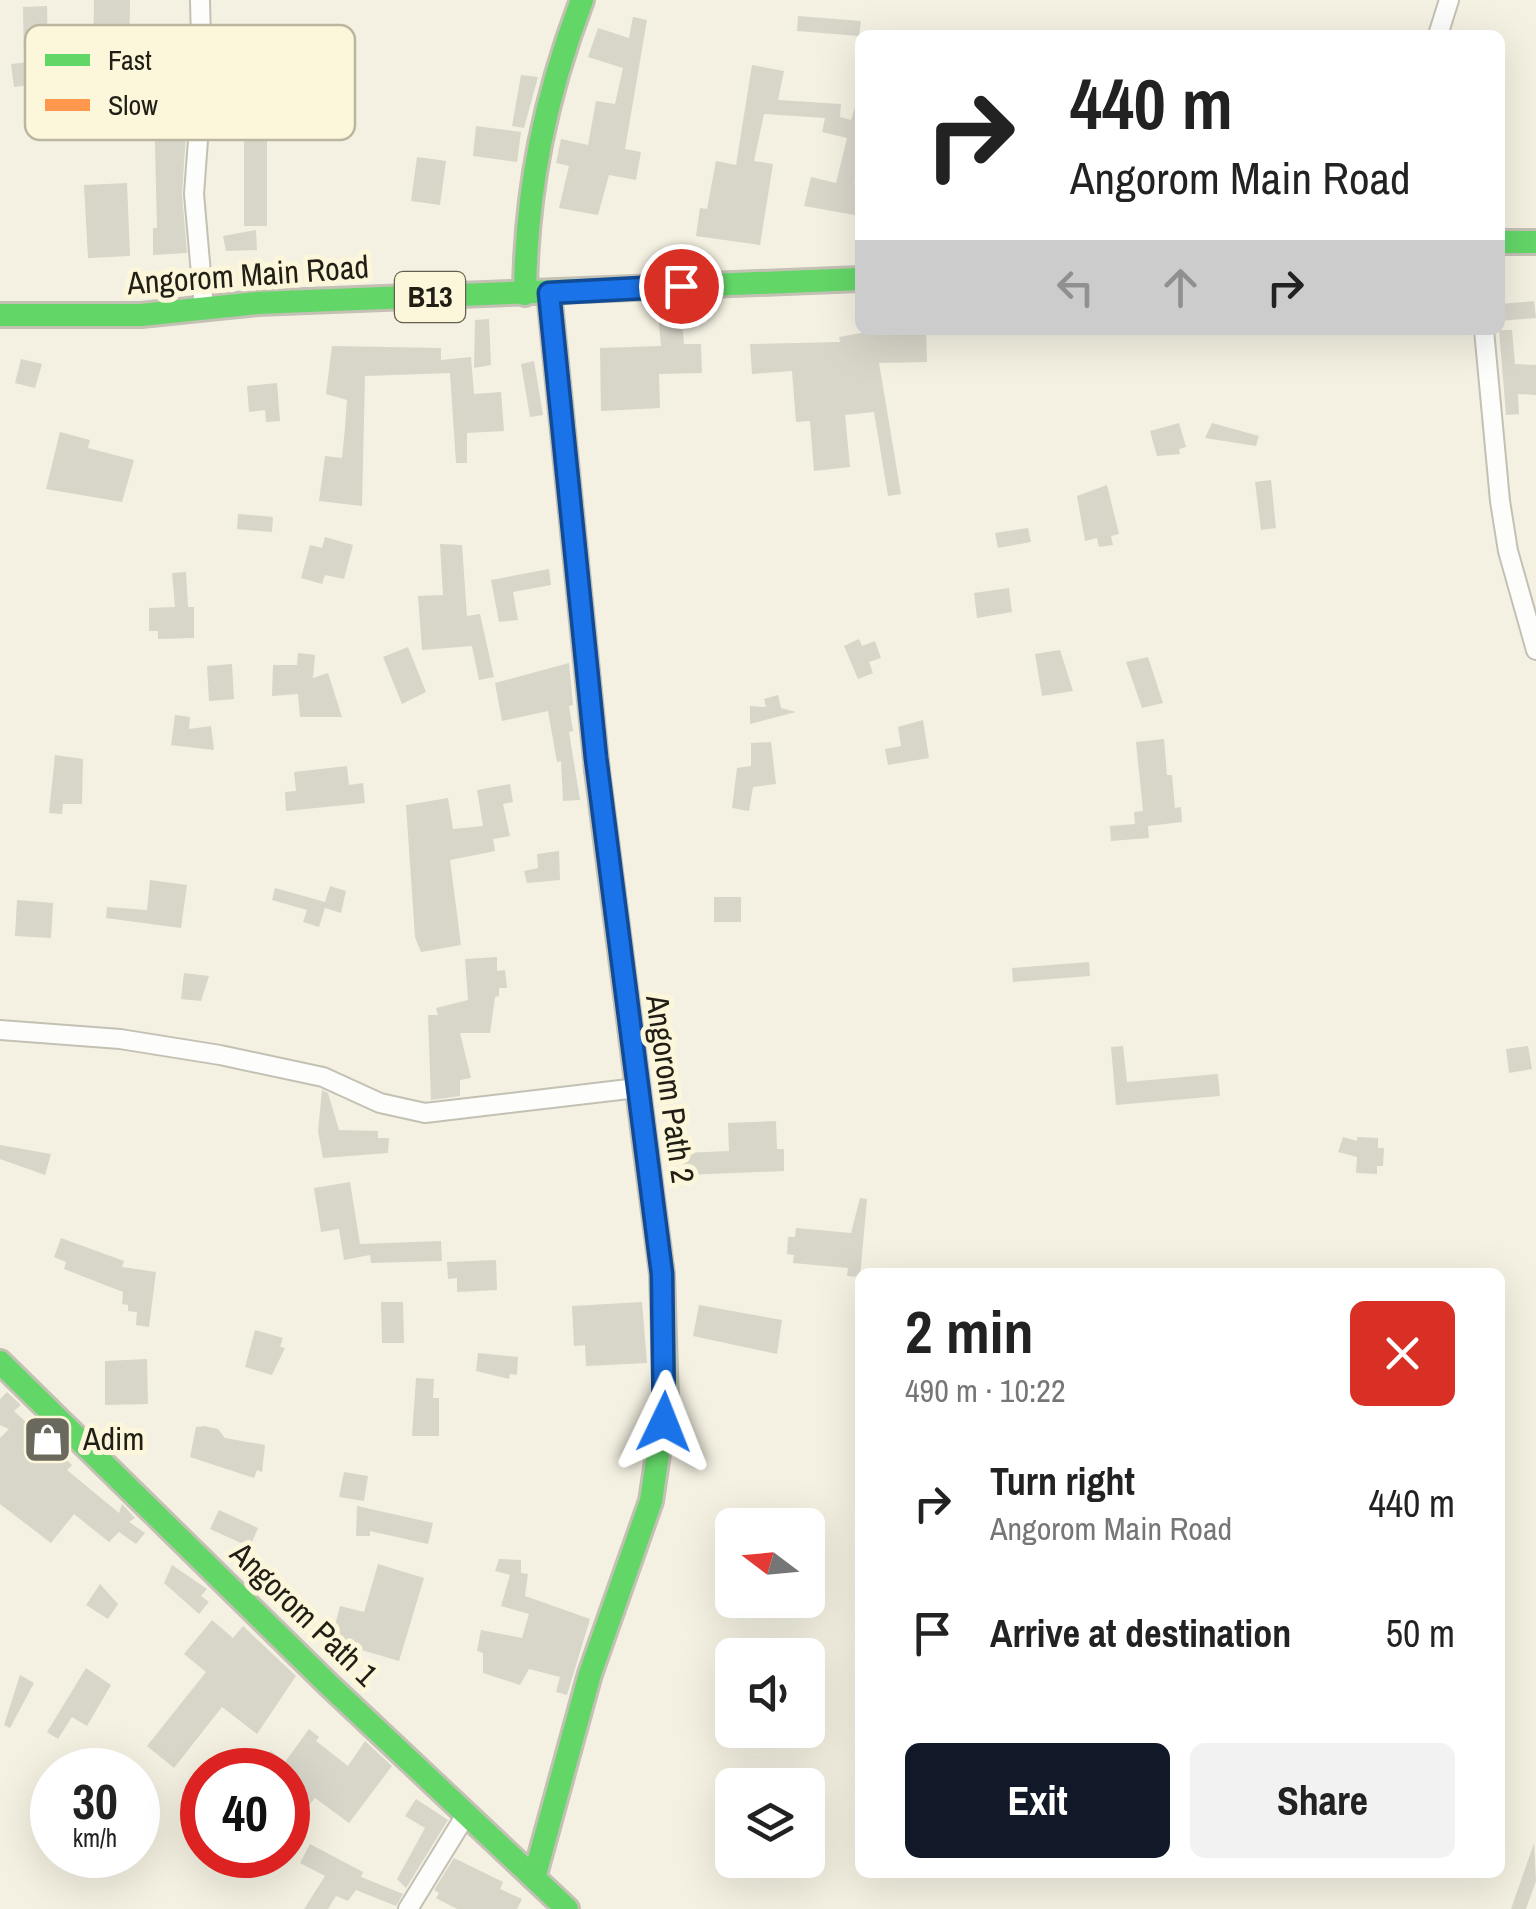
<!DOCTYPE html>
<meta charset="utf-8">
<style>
:root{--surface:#fff;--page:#f2f2f2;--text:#222;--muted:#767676;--accent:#111827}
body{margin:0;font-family:"Archivo Narrow",sans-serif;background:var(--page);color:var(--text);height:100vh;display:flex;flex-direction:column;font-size:38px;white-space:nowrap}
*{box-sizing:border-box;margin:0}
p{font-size:32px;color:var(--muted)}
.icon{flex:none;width:55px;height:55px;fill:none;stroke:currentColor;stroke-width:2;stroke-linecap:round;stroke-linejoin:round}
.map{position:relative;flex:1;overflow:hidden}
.panel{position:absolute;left:855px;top:1268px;width:650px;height:610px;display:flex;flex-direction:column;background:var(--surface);border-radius:15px;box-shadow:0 10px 40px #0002}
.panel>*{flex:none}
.hud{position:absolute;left:855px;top:30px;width:650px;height:305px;border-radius:15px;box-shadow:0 10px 40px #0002;background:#fff;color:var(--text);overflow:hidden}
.needle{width:65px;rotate:286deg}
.buttons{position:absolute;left:715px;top:1508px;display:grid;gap:20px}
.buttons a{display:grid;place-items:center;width:110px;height:110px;border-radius:15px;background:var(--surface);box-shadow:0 10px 40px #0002;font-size:50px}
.speed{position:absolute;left:30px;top:1748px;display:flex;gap:20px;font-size:50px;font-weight:700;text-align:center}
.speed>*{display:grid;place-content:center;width:130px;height:130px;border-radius:50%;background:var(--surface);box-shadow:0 10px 40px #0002;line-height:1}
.speed small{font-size:25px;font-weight:400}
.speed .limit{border:15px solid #d22;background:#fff;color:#111}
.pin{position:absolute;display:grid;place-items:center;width:85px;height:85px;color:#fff;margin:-42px;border:5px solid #fff;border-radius:50%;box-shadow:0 2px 10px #0007}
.me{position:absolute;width:110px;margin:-55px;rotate:2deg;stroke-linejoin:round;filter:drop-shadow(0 0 8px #0008)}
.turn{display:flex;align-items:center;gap:35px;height:210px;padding:0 50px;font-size:45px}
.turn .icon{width:130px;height:130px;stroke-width:2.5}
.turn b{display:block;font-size:70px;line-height:85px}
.lanes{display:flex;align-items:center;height:95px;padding:0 50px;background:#0003;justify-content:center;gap:50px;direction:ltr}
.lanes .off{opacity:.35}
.round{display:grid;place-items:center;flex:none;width:105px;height:105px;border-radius:15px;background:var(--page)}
.overview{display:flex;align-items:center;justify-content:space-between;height:170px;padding:0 50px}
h1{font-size:60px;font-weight:700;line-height:75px}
.cta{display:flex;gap:20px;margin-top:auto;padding:20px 50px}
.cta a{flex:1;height:115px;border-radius:15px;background:var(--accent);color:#fff;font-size:40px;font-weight:700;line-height:115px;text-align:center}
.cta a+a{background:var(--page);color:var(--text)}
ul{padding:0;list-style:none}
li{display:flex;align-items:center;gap:30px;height:130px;padding:0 50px}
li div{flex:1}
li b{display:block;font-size:38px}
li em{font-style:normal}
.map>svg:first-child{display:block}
.building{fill:#d8d6c9}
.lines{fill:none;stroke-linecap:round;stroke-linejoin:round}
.street-casing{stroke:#c3c0b4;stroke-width:22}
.fast-casing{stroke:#c3c0b4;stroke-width:28}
.slow-casing{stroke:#c3c0b4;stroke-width:28}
.street{stroke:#fdfdfb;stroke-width:18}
.fast{stroke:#63d668;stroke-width:22}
.slow{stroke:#ff974d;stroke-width:22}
.route-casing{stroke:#114b97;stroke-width:25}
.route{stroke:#1a73e8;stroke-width:18}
.labels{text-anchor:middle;stroke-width:10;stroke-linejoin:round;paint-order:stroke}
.shield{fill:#fcf6da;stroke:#636050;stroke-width:2.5}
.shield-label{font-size:30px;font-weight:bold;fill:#211f15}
.street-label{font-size:32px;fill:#211f15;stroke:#fcf6da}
.poi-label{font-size:32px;fill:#211f15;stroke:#fcf6da;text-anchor:start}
.key{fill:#fcf6da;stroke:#bab69f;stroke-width:2.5}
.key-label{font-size:28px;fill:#211f15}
</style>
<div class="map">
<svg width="1536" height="1909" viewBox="0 0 1536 1909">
<rect width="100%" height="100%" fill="#f4f1e2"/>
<path class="building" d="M94,0H130L129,63L93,62Z
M47,6L48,57H24L23,7Z
M798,16L861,21L859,36L797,31Z
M633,17L647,20L625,149L641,152L636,180L609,175L598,215L559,208L569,166L556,163L561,139L588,145L596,101L615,104L623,68L588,57L598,28L629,38Z
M36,61L39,84L14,87L11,64Z
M752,65L784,71L778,100L841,104L840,117L851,120L855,107H860V156L854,183L860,185V216L804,206L811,177L836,183L847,138L822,132L825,118L764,114L754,161L773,164L760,245L696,236L700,208L707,209L716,161L736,165Z
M521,75L538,77L524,128L512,126Z
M154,104L188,105L182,193L187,253L153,255V228H157Z
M476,126L521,132L517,162L473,156Z
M244,140H267V226H244Z
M417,157L446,161L440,205L411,201Z
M127,183L130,256L88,258L84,185Z
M256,230L257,250L226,251L223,236Z
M1534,301L1536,318L1500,321V304Z
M681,311L684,344H701L702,373L659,374L660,408L601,411L600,348L661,346L658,313Z
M489,319L491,365L474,368L475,320Z
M878,330H926L927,362L879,363L901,494L888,496L874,412L845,415L850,467L814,471L810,421L796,422L792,371L752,374L750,344L840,342L839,337Z
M1499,330H1512L1515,364L1536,365V395L1518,394L1519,414L1506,415Z
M332,346L441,348V360L471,357L474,394L501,392L504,431L467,433V463H456L450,373L365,376L362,506L319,501L325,456L342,458L345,428L347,400L326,394Z
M21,359L42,364L35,388L15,383Z
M534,361L543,415L530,417L521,364Z
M277,383L280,421L266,422L265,410L249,412L247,386Z
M1179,423L1186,447L1179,449L1180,454L1157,456L1150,431Z
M1212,423L1259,436L1256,446L1205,438Z
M60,432L90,440L88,448L134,460L122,502L46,489Z
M1271,480L1276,528L1261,530L1255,482Z
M1107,485L1119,534L1111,536L1113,545L1099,547L1097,538L1085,541L1077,496Z
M238,514L273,517L272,532L237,529Z
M1028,528L1031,542L998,548L995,533Z
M325,537L353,545L344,579L325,575L322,584L301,578L310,545L322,548Z
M440,544L462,545L467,616L480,614L494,677L479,680L472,646L422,650L418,596L443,595Z
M549,569L551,585L513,592L518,620L499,622L491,580Z
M186,572L188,607H194V638L158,639V631H149V608L175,607L172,573Z
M1009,588L1012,612L977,618L974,593Z
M859,639L862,646L875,641L881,658L869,662L873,673L858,679L844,646Z
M408,647L426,692L402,704L383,657Z
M1060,650L1073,691L1042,696L1035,654Z
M298,653L315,655L313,678L328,673L342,717H300L298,694L272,696L273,665H297Z
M1148,657L1163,703L1142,708L1126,662Z
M569,663L573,705L569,706L573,731L569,732L580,800L563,801L561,761L557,762L548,711L502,721L495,683Z
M232,664L234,699L209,701L207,666Z
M778,695L781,708L796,712L750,724V706L766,707L764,699Z
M175,715L190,717L189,729L211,726L214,750L171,745Z
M923,720L929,758L888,765L885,749L901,746L898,727Z
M1164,739L1167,775H1172L1175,808L1181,807L1182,822L1148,826L1149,838L1111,841L1110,826L1135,824L1134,812L1143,811L1136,742Z
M771,742L776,784L753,787L749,811L732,808L737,768L751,766V743Z
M55,755L83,759L82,804H63L62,814L49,813Z
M347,766L349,785L363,783L365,803L286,811L285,792L296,791L294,772Z
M510,784L513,802L503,804L510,836L493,839L495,851L450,860L461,945L421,952L415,937L406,805L448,798L453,829L483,826L477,790Z
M559,851L560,880L527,883L524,871L538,868L537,854Z
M150,880L187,885L181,928L106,918L107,907L147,910Z
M330,886L346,891L341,913L325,908L319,927L303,922L307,910L272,900L275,888L325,902Z
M714,897H741V922H714Z
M17,900L53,903L51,938L15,936Z
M497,957V971L505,970L507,988H499V996L495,997L490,1033H460L471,1078L460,1080V1096L431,1100L428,1015H438L436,1008L468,1000L465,959Z
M1089,962L1090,976L1013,982L1012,968Z
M184,973L209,976L201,1001L181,999Z
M1123,1046L1127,1082L1218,1074L1220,1096L1116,1105L1111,1047Z
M1528,1046L1532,1069L1509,1073L1506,1049Z
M322,1090L328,1093L339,1130L378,1131V1138H389L388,1153L323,1158L318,1131Z
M776,1121L777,1149H784V1171L684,1175L683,1153L729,1151L728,1123Z
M1343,1137L1357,1141V1137L1378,1138V1148H1384L1383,1166H1377V1174L1356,1173L1357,1157L1338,1152Z
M0,1145L51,1154L45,1175L0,1159Z
M350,1182L360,1244L441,1241L442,1261L371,1263L370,1255L344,1260L339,1229L321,1232L314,1188Z
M860,1198L867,1199L860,1277L847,1276L848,1268L793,1263L794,1255L787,1254L788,1237H795L796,1228L851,1233Z
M61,1238L124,1261L122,1267L156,1272L149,1327L136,1325L137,1312L128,1311V1305L122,1304L123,1292L64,1269L66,1262L54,1257Z
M496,1260L497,1290L457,1292V1278L448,1279L447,1262Z
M381,1302H403L404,1343H382Z
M642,1302L647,1363L586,1366L585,1345L574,1346L572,1306Z
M699,1305L782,1320L777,1354L693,1336Z
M255,1330L283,1338L280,1347L285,1348L272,1375L245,1367Z
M478,1353L518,1357L517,1375L510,1374L509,1379L476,1371Z
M147,1359L148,1404L105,1405V1361Z
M416,1378L434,1379L433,1398H439V1436H412Z
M7,1392L21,1405L14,1411L72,1465L67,1470L119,1513L122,1504L135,1518L129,1522L145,1533L136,1544L119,1532L109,1542L74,1514L51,1543L0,1504V1438L9,1429L0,1425V1399Z
M204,1426L218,1429L225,1438L265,1445L262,1472L257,1470L254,1478L190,1457L196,1427Z
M344,1472L368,1476L364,1501L339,1497Z
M357,1506L433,1523L428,1544L370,1531V1536H356Z
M219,1510L258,1528L250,1547L210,1529Z
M499,1559L521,1560V1573L528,1574L525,1596L590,1619L567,1695L556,1692L560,1677L529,1669L520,1685L483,1673V1653L477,1651L481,1630L522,1638L529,1614L501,1606L510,1575L495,1571Z
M378,1564L424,1578L399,1661L331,1641L340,1606L364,1612Z
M172,1565L207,1589L201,1596L209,1602L199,1614L164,1583Z
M100,1584L118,1604L108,1619L86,1605Z
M212,1620L233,1638L243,1626L296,1676L257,1734L222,1707L174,1768L147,1746L206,1672L184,1654Z
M86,1668L111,1685L87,1726L72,1717L58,1739L47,1732Z
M20,1675L34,1683L10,1728L4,1725Z
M309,1729L319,1737L316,1741L348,1766L365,1741L392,1766L349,1823L315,1798L298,1819L288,1810V1770H256L271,1751L285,1762Z
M416,1799L448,1820L406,1888L397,1879L425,1828L405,1816Z
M1534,1843L1536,1881L1526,1909H1511Z
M310,1844L363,1872L361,1877L403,1894L396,1906L356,1890L348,1901L336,1896L328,1909H304L325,1876L300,1863Z
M454,1858L503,1882L500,1889L522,1899L517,1909H457L436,1898L439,1893L434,1890Z"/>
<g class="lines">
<defs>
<path id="street" d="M200,0L202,86L194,194L204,308
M1438,35L1449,0
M1484,330L1500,501L1508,551L1536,650
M0,1030L120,1039L220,1055L323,1077L380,1103L425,1113L637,1088
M408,1909L467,1813"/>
<path id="fast" d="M1500,242H1536
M549,293L597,770
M525,294C526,190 545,97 582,0
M0,315H141L257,303L860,279
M0,1362L328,1684L567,1909
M534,1878L590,1674L651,1501L666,1401L662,1274L648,1167"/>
<path id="slow" d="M597,770L648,1167"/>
</defs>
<use href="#street" class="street-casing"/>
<use href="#fast" class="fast-casing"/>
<use href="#slow" class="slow-casing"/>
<use href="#street" class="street"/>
<use href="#fast" class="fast"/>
<use href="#slow" class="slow"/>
</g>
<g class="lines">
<defs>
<path id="route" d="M664,1422L662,1274L596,758L549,293L681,286"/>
</defs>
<use href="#route" class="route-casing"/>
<use href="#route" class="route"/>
</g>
<defs>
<symbol id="shop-square" viewBox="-11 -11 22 22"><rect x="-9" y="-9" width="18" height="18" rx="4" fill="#6b685d" stroke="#fcf6da"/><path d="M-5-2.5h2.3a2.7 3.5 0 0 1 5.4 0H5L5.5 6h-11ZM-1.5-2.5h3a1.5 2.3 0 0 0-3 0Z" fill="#fff"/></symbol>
</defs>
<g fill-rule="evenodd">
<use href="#shop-square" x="20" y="1412" width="55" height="55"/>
</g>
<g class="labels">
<rect class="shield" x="395" y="272" width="70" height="50" rx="8"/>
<g class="shield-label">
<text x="430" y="307">B13</text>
</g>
<g class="street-label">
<text transform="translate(248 275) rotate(-4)" y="11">Angorom Main Road</text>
<text transform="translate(670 1089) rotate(82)" y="11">Angorom Path 2</text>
<text transform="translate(304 1614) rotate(44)" y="11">Angorom Path 1</text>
</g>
<g class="poi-label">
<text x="83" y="1450">Adim</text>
</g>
</g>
<rect x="25" y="25" width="330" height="115" rx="15" class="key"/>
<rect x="45" y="54" width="45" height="12" fill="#63d668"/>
<rect x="45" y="99" width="45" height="12" fill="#ff974d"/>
<g class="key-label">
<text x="108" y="70">Fast</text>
<text x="108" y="115">Slow</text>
</g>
</svg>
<div class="buttons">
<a><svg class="needle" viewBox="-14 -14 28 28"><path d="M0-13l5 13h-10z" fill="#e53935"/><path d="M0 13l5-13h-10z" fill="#767676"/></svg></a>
<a><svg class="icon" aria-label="sound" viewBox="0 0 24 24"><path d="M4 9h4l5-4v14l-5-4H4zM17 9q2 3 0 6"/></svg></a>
<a><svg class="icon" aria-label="layers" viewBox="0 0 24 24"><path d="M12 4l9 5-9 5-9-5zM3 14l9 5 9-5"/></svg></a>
</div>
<div class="speed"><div>30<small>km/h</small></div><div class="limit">40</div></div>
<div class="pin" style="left:681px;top:286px;background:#d93025"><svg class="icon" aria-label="arrive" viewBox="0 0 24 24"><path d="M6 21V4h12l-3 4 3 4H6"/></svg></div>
<svg class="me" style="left:664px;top:1422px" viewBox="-20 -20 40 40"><path d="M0-17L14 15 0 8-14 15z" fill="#1a73e8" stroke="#fff" stroke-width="4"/></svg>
<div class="hud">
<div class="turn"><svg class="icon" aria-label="right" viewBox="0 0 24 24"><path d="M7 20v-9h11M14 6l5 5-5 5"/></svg><div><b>440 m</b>Angorom Main Road</div></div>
<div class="lanes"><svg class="icon off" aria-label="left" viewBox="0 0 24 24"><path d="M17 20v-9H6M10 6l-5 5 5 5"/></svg><svg class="icon off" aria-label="ahead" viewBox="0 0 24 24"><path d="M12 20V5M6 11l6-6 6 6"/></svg><svg class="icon" aria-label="right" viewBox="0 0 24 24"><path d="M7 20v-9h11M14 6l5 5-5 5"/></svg></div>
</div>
<section class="panel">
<div class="overview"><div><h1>2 min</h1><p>490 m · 10:22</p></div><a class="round" style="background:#d93025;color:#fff"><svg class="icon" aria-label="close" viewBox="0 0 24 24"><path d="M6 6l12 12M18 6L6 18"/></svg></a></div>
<ul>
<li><svg class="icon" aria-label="right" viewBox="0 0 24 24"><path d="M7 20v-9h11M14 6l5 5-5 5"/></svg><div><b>Turn right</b><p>Angorom Main Road</p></div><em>440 m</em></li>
<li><svg class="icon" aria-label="arrive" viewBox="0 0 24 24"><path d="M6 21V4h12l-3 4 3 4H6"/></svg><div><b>Arrive at destination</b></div><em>50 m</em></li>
</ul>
<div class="cta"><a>Exit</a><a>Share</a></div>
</section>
</div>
